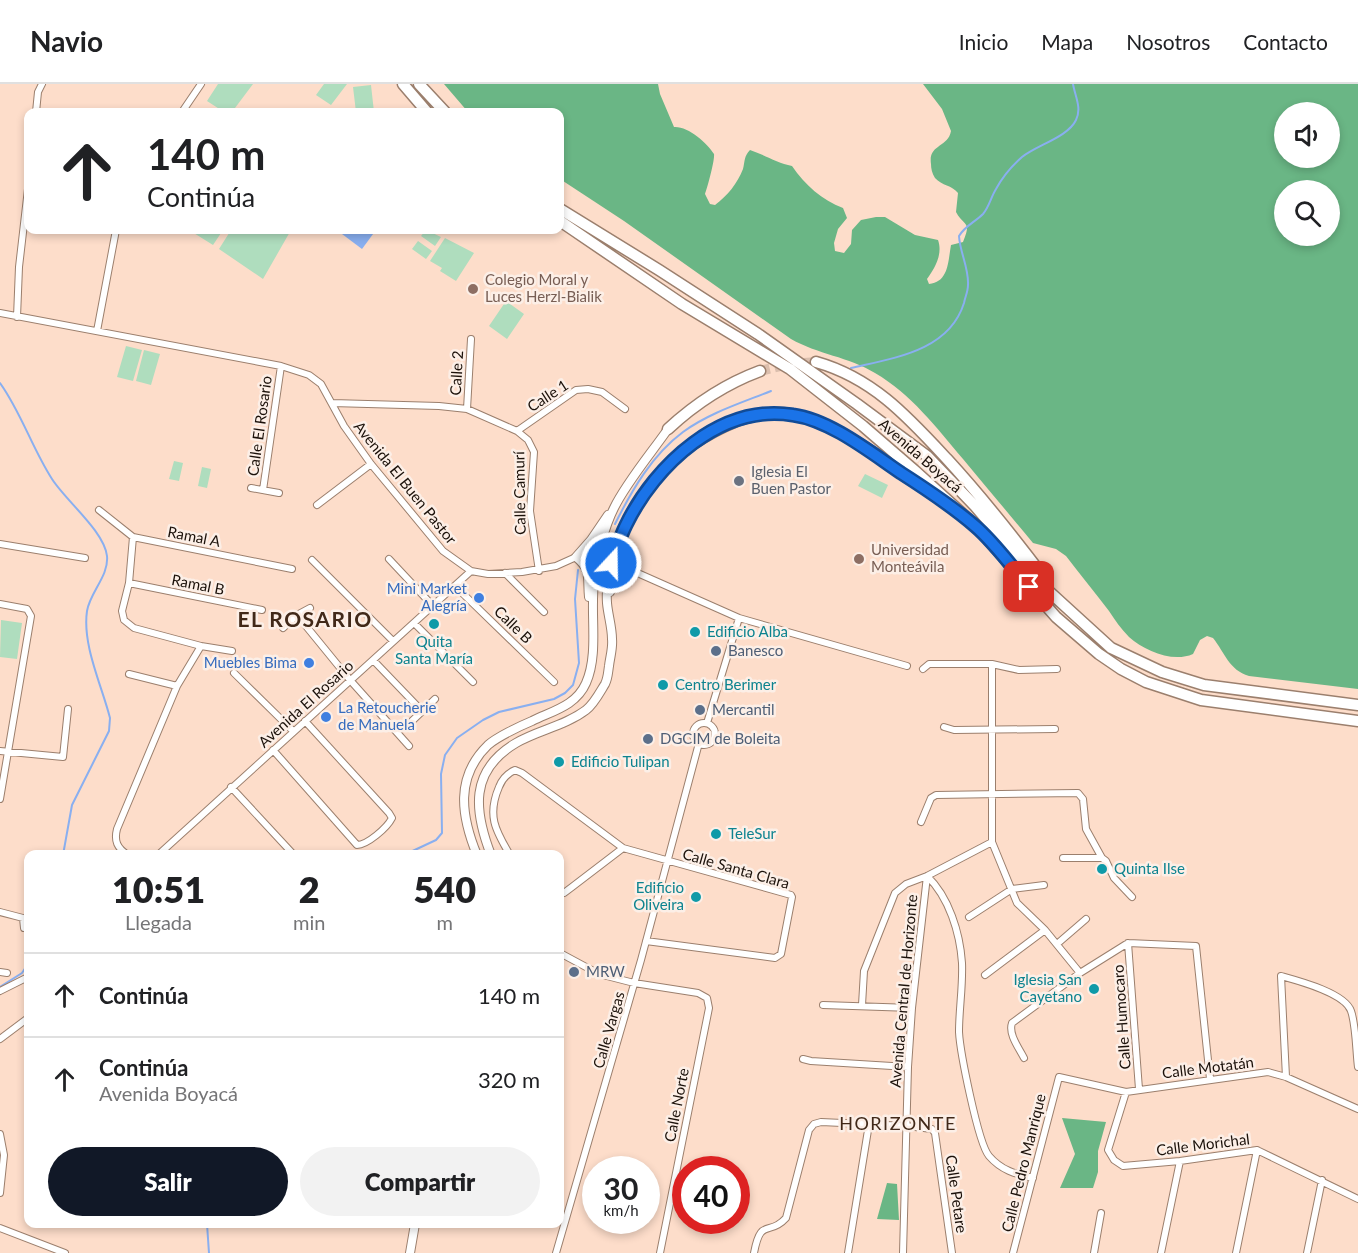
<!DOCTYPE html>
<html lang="es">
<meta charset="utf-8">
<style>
:root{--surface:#fff;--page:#f2f2f2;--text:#202124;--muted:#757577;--line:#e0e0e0;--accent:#111827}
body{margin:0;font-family:Lato,sans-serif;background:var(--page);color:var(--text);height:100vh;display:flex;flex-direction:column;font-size:22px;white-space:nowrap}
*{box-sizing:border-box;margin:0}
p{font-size:20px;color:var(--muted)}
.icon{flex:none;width:33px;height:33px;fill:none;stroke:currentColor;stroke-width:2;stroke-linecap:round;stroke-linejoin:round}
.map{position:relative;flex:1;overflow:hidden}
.side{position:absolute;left:24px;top:766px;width:540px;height:378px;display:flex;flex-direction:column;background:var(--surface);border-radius:12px;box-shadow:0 3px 9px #0003}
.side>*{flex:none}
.hud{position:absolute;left:24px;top:24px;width:540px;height:126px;border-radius:12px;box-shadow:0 3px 9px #0003;background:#fff;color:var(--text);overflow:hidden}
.tools{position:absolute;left:1274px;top:18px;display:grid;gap:12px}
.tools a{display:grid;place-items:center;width:66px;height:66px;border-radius:50%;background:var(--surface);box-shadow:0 3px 9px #0003;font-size:30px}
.speed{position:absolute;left:582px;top:1072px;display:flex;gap:12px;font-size:30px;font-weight:700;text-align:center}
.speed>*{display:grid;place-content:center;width:78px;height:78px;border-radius:50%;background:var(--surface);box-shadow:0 3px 9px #0003;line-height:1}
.speed small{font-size:15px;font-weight:400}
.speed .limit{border:9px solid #d22;background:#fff;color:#111}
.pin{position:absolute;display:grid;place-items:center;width:51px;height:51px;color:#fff;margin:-26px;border-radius:12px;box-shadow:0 3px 9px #0006}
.me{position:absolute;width:66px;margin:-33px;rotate:21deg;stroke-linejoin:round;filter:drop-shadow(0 0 4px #0008)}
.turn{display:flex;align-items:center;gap:21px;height:126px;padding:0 24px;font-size:27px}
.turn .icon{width:78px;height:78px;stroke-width:2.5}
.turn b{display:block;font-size:42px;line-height:51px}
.eta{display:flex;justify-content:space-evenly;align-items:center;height:102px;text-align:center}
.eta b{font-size:36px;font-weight:800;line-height:42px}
.button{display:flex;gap:12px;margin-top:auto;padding:12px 24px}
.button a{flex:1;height:69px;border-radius:36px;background:var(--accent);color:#fff;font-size:24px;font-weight:800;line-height:69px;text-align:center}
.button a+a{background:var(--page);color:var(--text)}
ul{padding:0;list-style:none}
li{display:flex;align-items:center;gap:18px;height:84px;padding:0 24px;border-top:2px solid var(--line)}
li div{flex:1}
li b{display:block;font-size:22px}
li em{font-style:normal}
header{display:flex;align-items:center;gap:36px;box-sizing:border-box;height:84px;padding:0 30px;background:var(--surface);border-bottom:2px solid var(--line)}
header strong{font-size:28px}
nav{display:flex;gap:33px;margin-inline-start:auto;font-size:21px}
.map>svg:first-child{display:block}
.green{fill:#afddbe}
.forest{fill:#6ab685;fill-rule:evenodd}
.water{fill:#89aff0}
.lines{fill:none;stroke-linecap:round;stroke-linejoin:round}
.stream{stroke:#89aff0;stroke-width:2}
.highway-tunnel{stroke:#dbbead;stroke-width:10;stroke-dasharray:10 5;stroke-linecap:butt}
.street-casing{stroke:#9b7f6d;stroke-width:8}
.secondary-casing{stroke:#9b7f6d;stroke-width:10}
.highway-casing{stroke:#9b7f6d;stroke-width:13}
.street{stroke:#fff;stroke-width:6}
.secondary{stroke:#fff;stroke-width:8}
.highway{stroke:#fff;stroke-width:10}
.route-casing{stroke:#114b97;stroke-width:15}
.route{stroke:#1a73e8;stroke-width:10}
.education-dot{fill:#8d6e63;stroke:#fcefe7;stroke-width:2}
.worship-dot{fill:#6b7280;stroke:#fcefe7;stroke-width:2}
.shop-dot{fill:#3f7fe0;stroke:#fcefe7;stroke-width:2}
.culture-dot{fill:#0f9aa8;stroke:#fcefe7;stroke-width:2}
.service-dot{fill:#5c6f8a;stroke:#fcefe7;stroke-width:2}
.labels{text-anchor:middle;stroke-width:5;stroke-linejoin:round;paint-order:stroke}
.education-label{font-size:15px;fill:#785e54;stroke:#fcefe7;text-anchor:start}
.street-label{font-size:15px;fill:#1b110a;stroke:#fcefe7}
.worship-label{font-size:15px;fill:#5b616d;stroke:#fcefe7;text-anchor:start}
.shop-label{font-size:15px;fill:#366cbe;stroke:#fcefe7;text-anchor:end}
.culture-label{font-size:15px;fill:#0d838f;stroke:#fcefe7;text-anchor:start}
.service-label{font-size:15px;fill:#4e5e75;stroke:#fcefe7;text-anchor:start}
.quarter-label{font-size:18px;letter-spacing:1.5px;fill:#412919;stroke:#fcefe7}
.district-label{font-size:21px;font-weight:bold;letter-spacing:1.5px;fill:#412919;stroke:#fcefe7}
</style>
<header>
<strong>Navio</strong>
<nav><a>Inicio</a><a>Mapa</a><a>Nosotros</a><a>Contacto</a></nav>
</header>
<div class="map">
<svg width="1358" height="1169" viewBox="0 0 1358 1169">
<rect width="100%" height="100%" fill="#fdddca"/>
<path class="green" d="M218,0H253L232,28H224L207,17Z
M324,0H347L331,21L316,11Z
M371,1L374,28H356L353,3Z
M189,146H223L213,161Z
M231,146H291L263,195L219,165Z
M426,146L441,153L435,162L421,152Z
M445,154L474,169L456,197L440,187L442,184L430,177Z
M418,157L432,167L426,175L412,165Z
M506,217L524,230L507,255L489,242Z
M126,262L142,266L133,297L117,293Z
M144,266L160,270L151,301L136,297Z
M174,377L183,379L179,397L169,395Z
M202,383L211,385L207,404L198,402Z
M865,390L888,401L882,414L858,402Z
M1,536L22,539L17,575L0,573Z"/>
<path class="forest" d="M444,0H658L660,10L674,43C688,42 707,59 714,70C715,76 707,105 705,110L710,120L715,121C728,111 737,100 743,85C745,77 744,72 750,66C765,71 777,79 792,82C805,101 822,116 843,124L847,134L838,145L834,159L835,167L844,169L851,160L852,146L861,136L876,133H885L915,151L938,156C943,170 935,184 927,195L929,200C949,198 948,177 951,161L963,158C972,136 964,143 956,128L958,109C952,101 942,102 935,94C932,89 931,85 931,80C928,60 948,64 951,47L942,25L923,0H1358V605L1249,592C1229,586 1225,569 1213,554L1207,552L1200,556L1193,570C1173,579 1145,567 1129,553C1121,545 1115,536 1109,527C1095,509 1080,490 1066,472L1056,465L1033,459C1010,431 986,403 963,375C936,343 911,310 875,289C849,273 817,270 791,255L624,137L560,95V28H468ZM1284,28H1329V74H1284ZM1284,106H1329V152H1284Z
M1062,1034L1106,1038L1098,1067V1088L1093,1104H1060L1075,1070Z
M887,1099L897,1100L899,1136L877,1135Z"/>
<path class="water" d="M345,146H376L362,165L342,150Z"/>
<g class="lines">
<path class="stream" d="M851,284C894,274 949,267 964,219C965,213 968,208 968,201C969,184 960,169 959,152C965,142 975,138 983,130C989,123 991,113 996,105C1002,94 1013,81 1022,73C1037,61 1068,53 1076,36C1082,24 1075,12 1073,0
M0,299C21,328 32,364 52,395C66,417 104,447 107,472C109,492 90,508 87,527C82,561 102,602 110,634L109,647L72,721L63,771
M615,440C632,406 652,371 683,348C709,329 741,319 771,307
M404,771L436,756L442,749L441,690L445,671L457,654L483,636L499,628L554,615L565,609L573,601L579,579L575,515L578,486
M0,903L22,889L28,880
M207,1140L209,1169"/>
<path class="highway-tunnel" d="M760,287L789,280L816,278"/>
<defs>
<path id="street" d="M36,28L38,8L42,0
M182,28L201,0
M0,229L281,282L309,291L321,300L344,342L371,380L443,467L471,487L488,490L522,488L556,482L576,473L600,474L633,487L739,534L907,582
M17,233L19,183L28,105
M97,247L116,146
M332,319L439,322L467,325L517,347L528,356L534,368L530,427L539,487
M467,325L471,255
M517,347L576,306L588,305L602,308L625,325
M251,404L279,409
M263,406L281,282
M317,421L371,380
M99,426L133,453L292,485
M0,460L85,474
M389,475L433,522
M312,476L393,557
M505,489L544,528
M129,499L262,526
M455,502L554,598
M0,520L27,525L31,532L0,715
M297,531L350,596L409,662
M414,539L473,598
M283,544L297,531L310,524
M201,562L232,567
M373,576L422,627
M923,585L929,580H992L1019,586L1057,585
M234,589L293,647
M129,590L177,602
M412,637L435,615
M707,639L739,534
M693 650a11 11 0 1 1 22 0a11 11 0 1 1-22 0Z
M944,643L954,646L1055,645
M273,666L357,761C367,761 387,744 392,734L389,729L305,637
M0,667L63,673L68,625
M231,703L294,771
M921,738L931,714L936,711L1078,709L1083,715L1086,745L1102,774H1063
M992,758L1017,819L1045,846L1080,889
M128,771C117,764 114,757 117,745L177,602L201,562L134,544L124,536L122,527L129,499L133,453
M158,771L471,487
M510,771C495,746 487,731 499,703C502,695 508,689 515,686L522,689L623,764L791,811L792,813L781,870L775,874L646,857
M1102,774L1106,777L1114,794L1132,813
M927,792C949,813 960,849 962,879C963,902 959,925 959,948C960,967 978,1059 989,1072C1001,1086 1015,1090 1033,1094
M560,808L564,809L572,803L623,764
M0,828L23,834L24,844
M969,833L1012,805L1044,801
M1128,859L1139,1005
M1057,860L1086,835
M560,869L599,890L634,899L698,909L707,914L709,924L660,1169
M0,888L7,889
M985,891L1045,846
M0,907L28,893
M823,921L912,924
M862,921L864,887L895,809L906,800L927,792L992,758V580
M0,955L28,934
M1024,974C1019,964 1008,950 1012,939L1080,889L1128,859L1196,862L1210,995
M803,975L811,977L908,983
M1286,993L1281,892C1299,897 1345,909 1351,927C1356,941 1356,968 1358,983
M1126,1008L1108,1066L1114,1076L1123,1082L1180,1077L1257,1066L1358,1115
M0,1050L4,1071L0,1109
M0,1144L65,1169
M556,1169L641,876L699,659
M754,1169C761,1132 769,1153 786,1134L809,1046L814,1040L821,1038L907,1042L932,1045L935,1049L952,1169
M848,1169L869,1040
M903,1169L908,983L912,924L927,792
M1013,1169L1059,993L1126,1008L1268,988L1286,993L1358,1025
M1094,1169L1101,1129
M1161,1169L1180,1077
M1236,1169L1257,1066
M1307,1169L1322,1096"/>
<path id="secondary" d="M610,508L617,494L633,487
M589,513C587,494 592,486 576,473L591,456L608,431
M477,771C461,732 455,693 488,661C497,653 520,642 532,637C552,627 576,622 586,599C599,570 590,530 594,499C597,475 603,446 614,424C626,399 652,368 668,345
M491,771C474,727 469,687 516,659C538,646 565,642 586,626C594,620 600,608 605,600C608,594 608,588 609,582C610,573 613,564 612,555C612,543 608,531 607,519C604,472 632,421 662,386C671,376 683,368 693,360
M410,1169L415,1140"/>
<path id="highway" d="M403,0L427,28
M419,0L445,28
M560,125L659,186L758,250L857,320L927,372L975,422L1043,502L1111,564L1162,588L1204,601L1358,621
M560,137L682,220L790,285L863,342L914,386L976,442L1056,533L1099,570L1121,585L1146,598L1201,616L1358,637
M816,278C873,294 908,333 947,375C981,412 1012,451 1043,492
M668,345C696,319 725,300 760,287
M693,360C719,343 747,329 779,329C827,330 896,384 935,412"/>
</defs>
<use href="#street" class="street-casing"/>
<use href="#secondary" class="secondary-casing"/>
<use href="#highway" class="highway-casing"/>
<use href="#street" class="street"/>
<use href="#secondary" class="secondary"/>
<use href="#highway" class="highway"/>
</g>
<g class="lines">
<defs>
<path id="route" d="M611,479C616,466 620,453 626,441C655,381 721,319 793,331C830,336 870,368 901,389C926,405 952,422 975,442C994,458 1012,483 1029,503"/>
</defs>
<use href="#route" class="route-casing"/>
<use href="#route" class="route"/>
</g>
<g class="education-dot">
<circle cx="473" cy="205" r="6"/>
<circle cx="859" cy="475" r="6"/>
</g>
<circle class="worship-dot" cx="739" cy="397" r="6"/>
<g class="shop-dot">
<circle cx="479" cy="514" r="6"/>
<circle cx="309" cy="579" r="6"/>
<circle cx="326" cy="633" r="6"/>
</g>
<g class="culture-dot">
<circle cx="434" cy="540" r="6"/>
<circle cx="695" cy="548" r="6"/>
<circle cx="663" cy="601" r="6"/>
<circle cx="559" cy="678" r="6"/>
<circle cx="716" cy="750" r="6"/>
<circle cx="1102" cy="785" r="6"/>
<circle cx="696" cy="813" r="6"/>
<circle cx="1094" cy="905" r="6"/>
</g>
<g class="service-dot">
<circle cx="716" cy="567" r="6"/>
<circle cx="700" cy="626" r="6"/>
<circle cx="648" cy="655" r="6"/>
<circle cx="574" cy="888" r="6"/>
</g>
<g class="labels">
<g class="education-label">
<text x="485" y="201">Colegio Moral y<tspan x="485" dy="17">Luces Herzl-Bialik</tspan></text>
<text x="871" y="471">Universidad<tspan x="871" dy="17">Monteávila</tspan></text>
</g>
<g class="street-label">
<text transform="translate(457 289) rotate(-87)" y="5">Calle 2</text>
<text transform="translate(548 312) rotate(-33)" y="5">Calle 1</text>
<text transform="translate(260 342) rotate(-82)" y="5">Calle El Rosario</text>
<text transform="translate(920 372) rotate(41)" y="5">Avenida Boyacá</text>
<text transform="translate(405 399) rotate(51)" y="5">Avenida El Buen Pastor</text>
<text transform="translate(520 409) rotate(-91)" y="5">Calle Camurí</text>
<text transform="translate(194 453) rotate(11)" y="5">Ramal A</text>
<text transform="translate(198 501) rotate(11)" y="5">Ramal B</text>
<text transform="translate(513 541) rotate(44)" y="5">Calle B</text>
<text transform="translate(306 620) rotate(-42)" y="5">Avenida El Rosario</text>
<text transform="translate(736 785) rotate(16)" y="5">Calle Santa Clara</text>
<text transform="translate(904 907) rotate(-85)" y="5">Avenida Central de Horizonte</text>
<text transform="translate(1122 933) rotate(-94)" y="5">Calle Humocaro</text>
<text transform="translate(609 946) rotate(-74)" y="5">Calle Vargas</text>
<text transform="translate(1208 984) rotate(-7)" y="5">Calle Motatán</text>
<text transform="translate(677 1021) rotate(-79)" y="5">Calle Norte</text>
<text transform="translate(1203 1061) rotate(-7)" y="5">Calle Morichal</text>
<text transform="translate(1024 1079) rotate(-76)" y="5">Calle Pedro Manrique</text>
<text transform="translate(956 1110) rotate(82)" y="5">Calle Petare</text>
</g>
<g class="worship-label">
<text x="751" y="393">Iglesia El<tspan x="751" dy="17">Buen Pastor</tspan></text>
</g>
<g class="shop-label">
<text x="467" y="510">Mini Market<tspan x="467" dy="17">Alegría</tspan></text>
<text x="297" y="584">Muebles Bima</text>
<text x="338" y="629" text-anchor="start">La Retoucherie<tspan x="338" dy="17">de Manuela</tspan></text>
</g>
<g class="culture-label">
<text x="707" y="553">Edificio Alba</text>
<text x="434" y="563" text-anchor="middle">Quita<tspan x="434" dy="17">Santa María</tspan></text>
<text x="675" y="606">Centro Berimer</text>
<text x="571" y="683">Edificio Tulipan</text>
<text x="728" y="755">TeleSur</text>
<text x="1114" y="790">Quinta Ilse</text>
<text x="684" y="809" text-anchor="end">Edificio<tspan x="684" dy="17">Oliveira</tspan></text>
<text x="1082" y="901" text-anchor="end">Iglesia San<tspan x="1082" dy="17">Cayetano</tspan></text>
</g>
<g class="service-label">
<text x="728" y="572">Banesco</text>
<text x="712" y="631">Mercantil</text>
<text x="660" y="660">DGCIM de Boleita</text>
<text x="586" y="893">MRW</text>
</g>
<g class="quarter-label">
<text x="898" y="1046">HORIZONTE</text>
</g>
<g class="district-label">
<text x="305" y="543">EL ROSARIO</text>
</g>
</g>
</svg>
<div class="tools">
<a><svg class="icon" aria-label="sound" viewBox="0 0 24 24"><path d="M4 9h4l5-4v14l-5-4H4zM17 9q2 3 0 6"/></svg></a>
<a><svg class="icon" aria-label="search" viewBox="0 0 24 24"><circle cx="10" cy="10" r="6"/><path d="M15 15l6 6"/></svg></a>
</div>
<div class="speed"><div>30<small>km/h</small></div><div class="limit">40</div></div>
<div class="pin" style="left:1029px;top:503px;background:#d93025"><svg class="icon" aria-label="arrive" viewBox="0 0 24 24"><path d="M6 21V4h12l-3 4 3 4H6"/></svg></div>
<svg class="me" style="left:611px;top:479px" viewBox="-20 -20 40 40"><circle r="17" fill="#1a73e8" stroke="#fff" stroke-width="3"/><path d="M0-11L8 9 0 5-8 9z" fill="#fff"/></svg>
<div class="hud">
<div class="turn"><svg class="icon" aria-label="ahead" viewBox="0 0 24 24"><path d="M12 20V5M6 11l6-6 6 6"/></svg><div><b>140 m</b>Continúa</div></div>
</div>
<section class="side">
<div class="eta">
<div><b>10:51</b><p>Llegada</p></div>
<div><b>2</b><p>min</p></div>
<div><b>540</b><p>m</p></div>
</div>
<ul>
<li><svg class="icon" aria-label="ahead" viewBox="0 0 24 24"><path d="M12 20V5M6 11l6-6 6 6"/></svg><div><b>Continúa</b></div><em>140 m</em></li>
<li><svg class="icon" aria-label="ahead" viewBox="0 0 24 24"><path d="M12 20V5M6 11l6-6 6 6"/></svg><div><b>Continúa</b><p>Avenida Boyacá</p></div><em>320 m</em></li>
</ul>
<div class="button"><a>Salir</a><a>Compartir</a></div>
</section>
</div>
